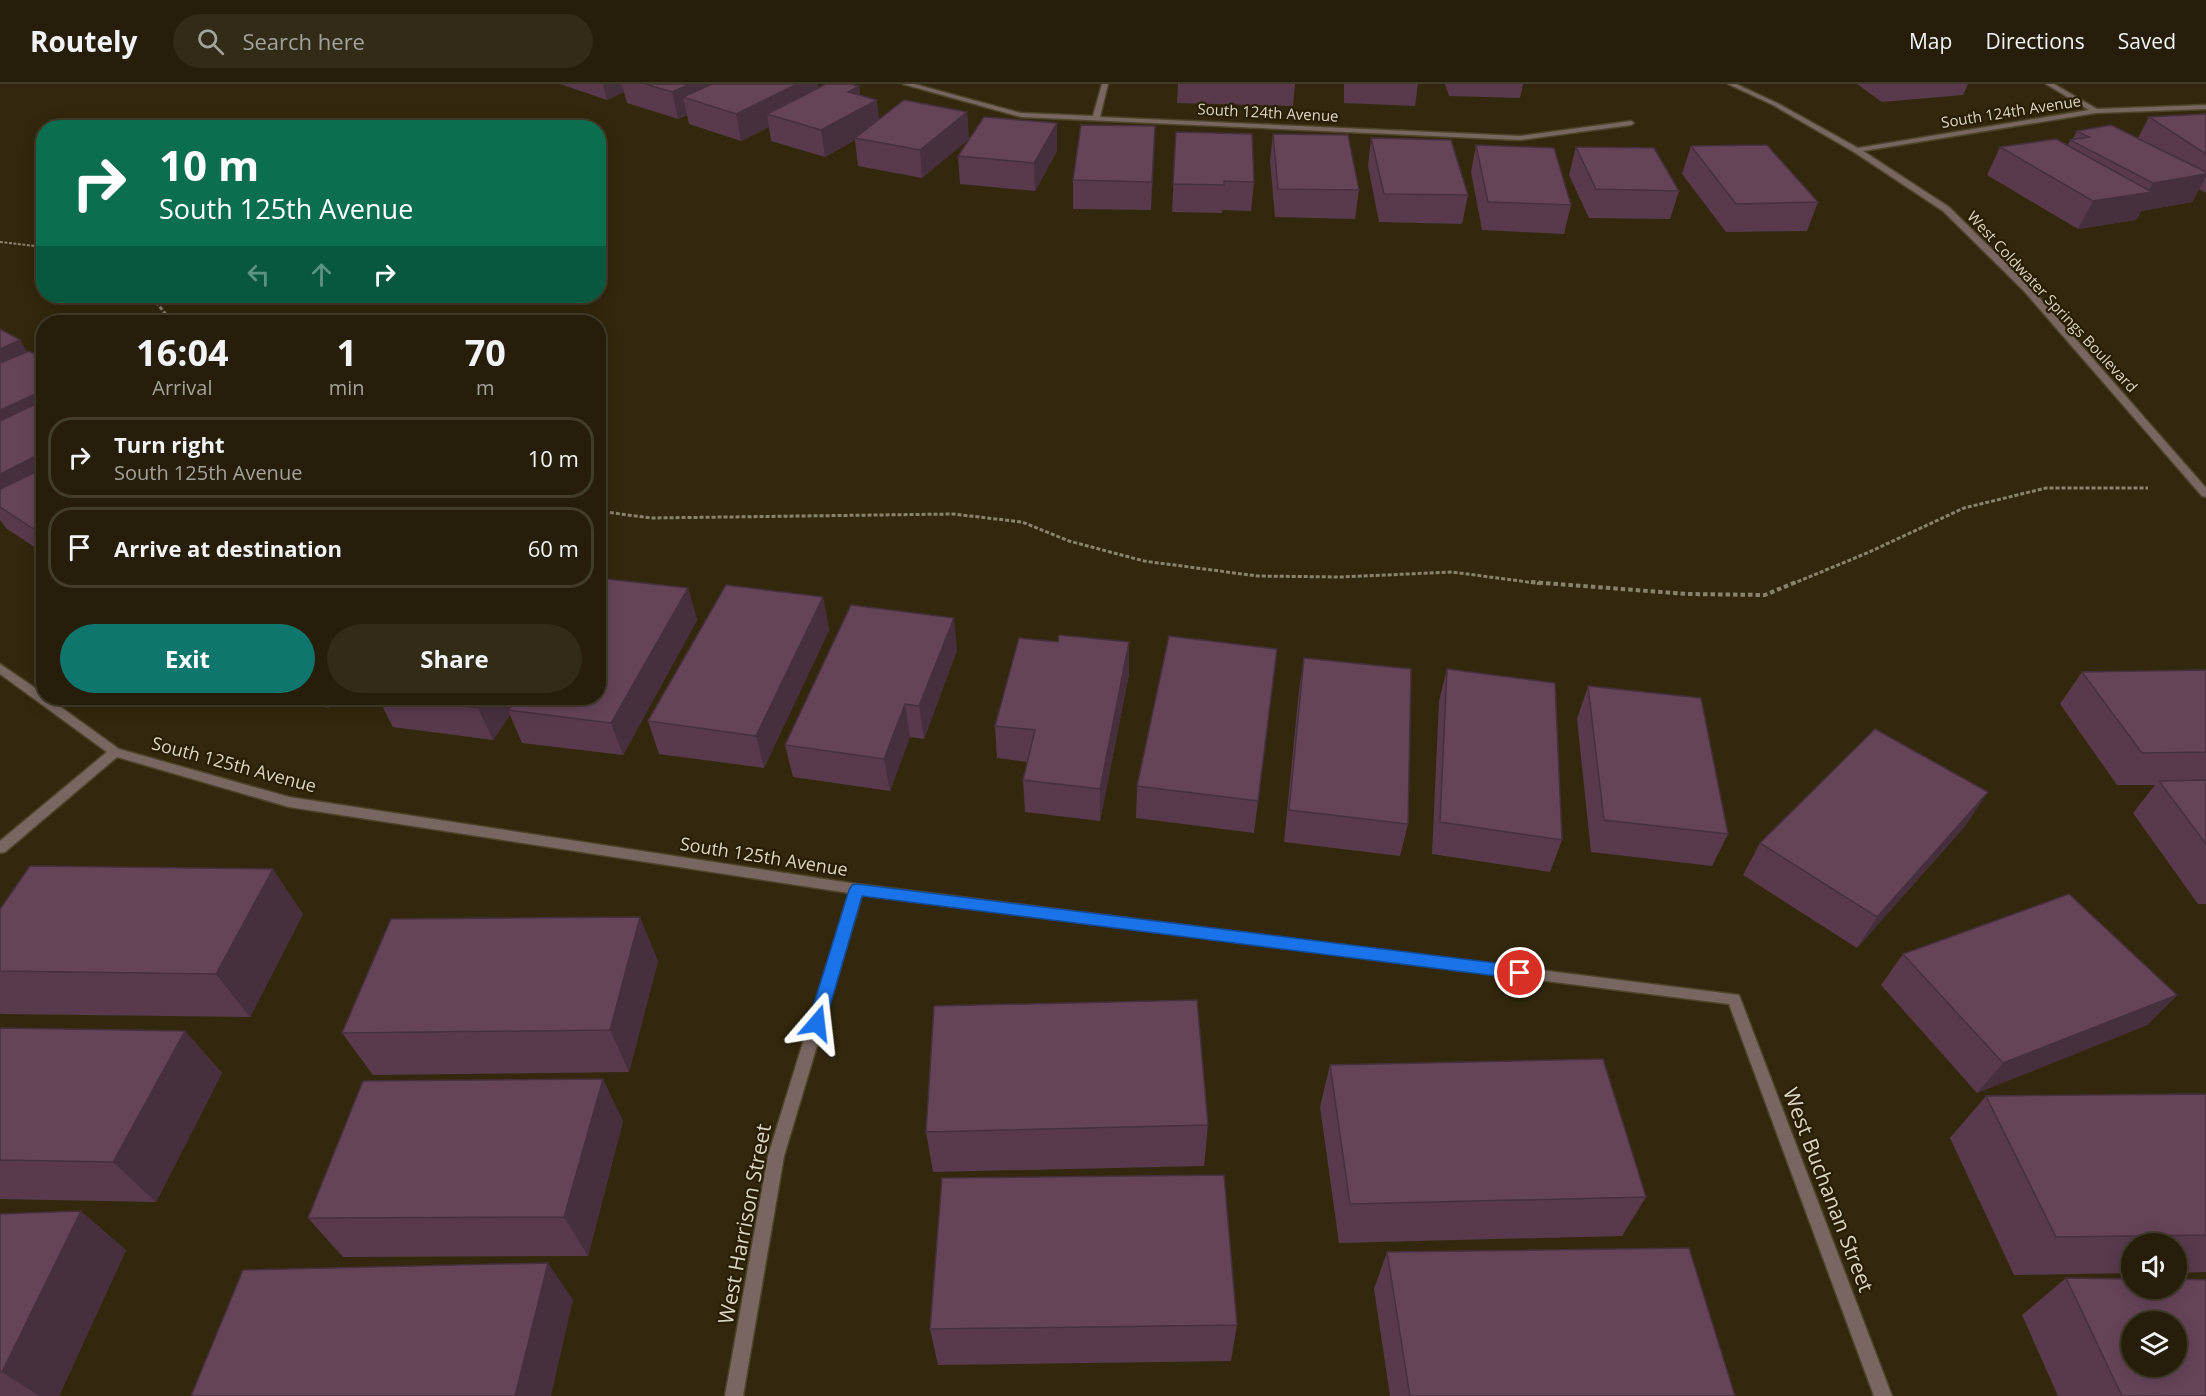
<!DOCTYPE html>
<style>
:root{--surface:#261e0a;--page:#322b18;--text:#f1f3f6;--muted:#a4a29c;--line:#423c2b;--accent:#0f766e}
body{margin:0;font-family:"Open Sans",sans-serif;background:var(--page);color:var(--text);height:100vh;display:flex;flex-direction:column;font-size:22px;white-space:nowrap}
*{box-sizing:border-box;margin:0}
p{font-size:20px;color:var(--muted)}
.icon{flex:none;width:33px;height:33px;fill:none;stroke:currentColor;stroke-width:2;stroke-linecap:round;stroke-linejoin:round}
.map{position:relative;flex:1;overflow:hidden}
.sheet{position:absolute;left:36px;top:231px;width:570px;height:390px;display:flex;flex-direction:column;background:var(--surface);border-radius:24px;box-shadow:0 3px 15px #0003,0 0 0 2px var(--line)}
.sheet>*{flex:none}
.hud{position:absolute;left:36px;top:36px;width:570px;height:183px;border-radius:24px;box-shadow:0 3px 15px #0003,0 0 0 2px var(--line);background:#0b6e4f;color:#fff;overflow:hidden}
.tools{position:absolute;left:2121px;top:1149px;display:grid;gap:12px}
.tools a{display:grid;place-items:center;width:66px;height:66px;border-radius:50%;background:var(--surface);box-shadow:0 3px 15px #0003,0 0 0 2px var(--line);font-size:30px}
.pin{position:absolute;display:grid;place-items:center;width:51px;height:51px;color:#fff;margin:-26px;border:3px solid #fff;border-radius:50%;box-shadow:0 2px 6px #0007}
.me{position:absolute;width:66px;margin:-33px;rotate:17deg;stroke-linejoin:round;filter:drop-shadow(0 0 4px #0008)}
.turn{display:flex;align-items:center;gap:21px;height:126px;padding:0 24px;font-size:27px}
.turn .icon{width:78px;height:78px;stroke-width:2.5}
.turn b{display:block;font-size:42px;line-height:51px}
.lanes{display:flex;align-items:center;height:57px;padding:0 24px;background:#0003;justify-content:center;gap:30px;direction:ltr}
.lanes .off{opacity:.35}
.eta{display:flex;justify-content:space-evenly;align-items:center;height:102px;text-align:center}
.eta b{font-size:36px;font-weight:700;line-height:42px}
.button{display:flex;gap:12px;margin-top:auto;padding:12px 24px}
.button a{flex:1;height:69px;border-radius:36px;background:var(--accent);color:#fff;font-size:24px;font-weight:700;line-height:69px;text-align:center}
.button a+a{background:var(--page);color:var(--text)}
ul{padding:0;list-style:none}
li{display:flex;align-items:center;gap:18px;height:81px;margin:0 12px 9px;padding:0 12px;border:3px solid var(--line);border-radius:24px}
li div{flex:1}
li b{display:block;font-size:22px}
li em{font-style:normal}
header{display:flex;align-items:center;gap:36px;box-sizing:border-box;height:84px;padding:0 30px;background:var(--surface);border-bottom:2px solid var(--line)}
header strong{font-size:28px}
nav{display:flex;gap:33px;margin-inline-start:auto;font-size:21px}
.search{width:420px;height:54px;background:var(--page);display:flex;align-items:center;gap:15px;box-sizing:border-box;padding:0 21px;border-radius:33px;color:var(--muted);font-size:22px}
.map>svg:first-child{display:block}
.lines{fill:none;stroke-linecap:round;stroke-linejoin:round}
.street-casing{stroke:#4e442b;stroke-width:3}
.path-far2{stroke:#8b826d;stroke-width:2;stroke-dasharray:3 1.5;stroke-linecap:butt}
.path-far1{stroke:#8b826d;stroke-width:3;stroke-dasharray:4 2;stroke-linecap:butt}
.path{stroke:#8b826d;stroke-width:4;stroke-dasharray:4.5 3;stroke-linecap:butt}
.street{fill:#786660;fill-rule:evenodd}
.wall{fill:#583a4c}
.shaded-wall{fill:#47303e}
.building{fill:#664458;stroke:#47303e;stroke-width:1.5;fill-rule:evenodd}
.route{fill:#1a73e8;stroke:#114b97;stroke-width:1.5}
.labels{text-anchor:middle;stroke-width:4.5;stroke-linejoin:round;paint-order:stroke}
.far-street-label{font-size:15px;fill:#ddd6c7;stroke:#291e03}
.street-label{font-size:18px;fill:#ddd6c7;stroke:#291e03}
.near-street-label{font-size:21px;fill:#ddd6c7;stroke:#291e03}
</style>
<header>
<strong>Routely</strong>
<div class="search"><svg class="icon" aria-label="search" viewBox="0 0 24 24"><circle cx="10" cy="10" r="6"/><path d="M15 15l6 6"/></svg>Search here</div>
<nav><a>Map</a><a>Directions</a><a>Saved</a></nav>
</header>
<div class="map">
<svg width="2206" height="1312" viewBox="0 0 2206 1312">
<rect width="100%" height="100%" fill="#33280d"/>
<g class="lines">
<defs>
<path id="street" d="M903,0H914L1021,29L1093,32L1102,0H1108L1100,33L1520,52L1631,37L1634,39L1631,41L1520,56L1021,33Z
M1728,0H1736L1777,19L1858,64L2089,26L2046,0H2054L2097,25L2206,21V25L2096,29L1863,67L1949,123L2030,203L2206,404V413L2202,412L2024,207L1943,127L1854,68L1773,21Z
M0,580L44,610V614H48L119,665L289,713L857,800L1739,911L1892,1312H1874L1729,920L862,811L784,1072L743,1312H725L768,1072L849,809L289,723L117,673L5,768L0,769V757L107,668L0,590Z"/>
</defs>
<use href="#street" class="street-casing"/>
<path class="path-far2" d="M0,158L44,163
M151,212L157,220"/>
<path class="path-far1" d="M156,218L172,238
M598,427L651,434L953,430L1022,438L1069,457L1144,477L1257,492L1341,493L1452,488L1543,500
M1792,500L1867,469L1964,424L2046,404H2148"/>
<path class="path" d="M1531,498L1687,510L1765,511L1796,498"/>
<use href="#street" class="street"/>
</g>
<path class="wall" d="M560,0H818V4L859,2L860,11L879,36L967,28L969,55L922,94L858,82L855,56L825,73L771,57L769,43L741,57L689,40L687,31L678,35L627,19L624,8L607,16Z
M1178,0H1295L1293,22L1177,19Z
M1344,0H1418L1415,22L1344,19Z
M1445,0H1523L1520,14L1449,12Z
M1857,0H1968L1963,11L1882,18Z
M2206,30V109L2199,105L2192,118L2141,127L2136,136L2078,145L1987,91L2000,63L2068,61L2070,56H2072L2077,47L2138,54L2149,33Z
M1155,42L1151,126L1073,125V96Z
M1176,48L1254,98L1251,127L1222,126V129L1172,128Z
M1273,50L1359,106L1355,135L1275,133L1270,77Z
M1371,54L1468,111L1462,140L1379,138L1368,82Z
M1476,61L1571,121L1564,150L1482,146L1471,88Z
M1691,62L1818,118L1807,147L1726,148L1682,90Z
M1576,63L1679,107L1670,135L1589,134L1569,91Z
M1057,67L1035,107L960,100L958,72Z
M0,245L27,268L44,275V469L7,445L0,436Z
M688,504L697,536L623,671L522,659L510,631L493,656L393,643L378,614H598Z
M823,513L829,546L764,684L659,670L648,637Z
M1058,558L1129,590L1100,737L1025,728L1023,696L1027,678L997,674L995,642Z
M1277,565L1254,749L1136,734L1137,702Z
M957,566L924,655L910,653L890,707L793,693L785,661Z
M1304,574L1408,740L1400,772L1284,758L1299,606Z
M1447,585L1562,756L1550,788L1432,770L1439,617Z
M2206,586V820H2198L2133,729L2155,701H2117L2060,620L2082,588Z
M1588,602L1728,750L1712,782L1591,768L1577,635Z
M300,614H340L328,624Z
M1966,741L1857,864L1743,791L1760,759Z
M0,825L303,830L250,933L1,930L0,929Z
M1903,870L2177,911L2147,941L1977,1009L1881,901Z
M658,877L629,988L373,991L342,949Z
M0,944L185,947L222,989L156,1118L0,1115Z
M1330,981L1646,1113L1622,1152L1339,1159L1320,1023Z
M2206,1010V1188L2176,1189V1160H2132V1189L2014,1191L1950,1054L1986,1012Z
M623,1037L588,1172L343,1173L308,1134Z
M1208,1041L1204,1082L933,1088L926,1048Z
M0,1130L126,1166L59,1312H0Z
M1387,1168L1735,1312H1390L1374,1205Z
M2066,1194L2206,1312H2058L2022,1231Z
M1237,1241L1231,1277L938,1281L930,1245Z"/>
<path class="shaded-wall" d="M603,0H622L624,8L607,16Z
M690,0H751L683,13L687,31L678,35L672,8Z
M797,0H818L820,17L767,30L769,43L741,57L736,30Z
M859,2L862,24L877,16L880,43L855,54V56L825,73L821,46L848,8Z
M967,28L969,55L922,94L920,66Z
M1057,39V67L1035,107L1034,79Z
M1155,42L1154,70L1151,126L1152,98Z
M2206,90V93L2192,118L2141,127L2136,136L2078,145L2093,117L2148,108L2153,99Z
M20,256L39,287L0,304V265Z
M44,306V347L0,367V326Z
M44,368V410L0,423V390Z
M44,445V456L38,448Z
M688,504L697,536L623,671L611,639Z
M823,513L829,546L764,684L756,652Z
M954,534L957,566L924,655L919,622Z
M1129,558V590L1100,737V705Z
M322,614H340L328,624Z
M485,614H521L508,626L510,631L493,656L478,624Z
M905,620L910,653L890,707L884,675Z
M1988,708L1966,741L1857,864L1877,833Z
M273,785L303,830L250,933L216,890Z
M640,833L658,877L629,988L610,946Z
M2177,911L2147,941L1977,1009L2003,979Z
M185,947L222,989L156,1118L113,1078Z
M603,995L623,1037L588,1172L564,1133Z
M81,1127L126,1166L59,1312H39L2,1288Z
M548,1179L573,1216L551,1312H515Z"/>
<path class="building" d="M645,0H690L672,8Z
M712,0H797L736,30L683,13Z
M826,0H850L859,2L848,8L877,16L821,46L767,30Z
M904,16L967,28L920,66L855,54Z
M2206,30V70L2149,33Z
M984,33L1057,39L1034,79L958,72Z
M1081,41L1155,42L1152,98L1073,96Z
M2111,41L2206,88V90L2153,99L2070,56L2089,53L2077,47Z
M1176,48L1252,50L1254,98L1224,97V101L1173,100Z
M1273,50L1348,51L1359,106L1278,105Z
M1371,54L1451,56L1468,111L1384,110Z
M2056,55L2152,108L2093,117L2000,63Z
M1476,61L1554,64L1571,121L1488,118Z
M1767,61L1818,118L1736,120L1691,62Z
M1576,63L1654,64L1679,107L1596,105Z
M0,245L20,256L0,265Z
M29,267L44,275V306L0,326V279Z
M44,316V368L0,390V337Z
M44,384V445L38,448L0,423V405Z
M598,494L688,504L611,639L508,626L516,614H598Z
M726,501L823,513L756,652L648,637Z
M851,521L954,534L919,622L905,620L884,675L785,661Z
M1059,551L1129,558L1100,705L1023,696L1035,646L995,642L1019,554L1058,558Z
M1169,552L1277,565L1258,717L1137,702Z
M1304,574L1411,585L1408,740L1289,726Z
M1447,585L1555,599L1562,756L1440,738Z
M2206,586V668L2142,669L2082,588Z
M1588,602L1701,614L1728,750L1604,736Z
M398,614H485L478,624Z
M1875,645L1988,708L1877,833L1760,759Z
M2206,696V760L2159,697Z
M30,782L273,785L216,890L0,887V825Z
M2069,810L2177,911L2003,979L1903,870Z
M640,833L610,946L342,949L391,835Z
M1197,916L1208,1041L926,1048L934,922Z
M0,944L185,947L113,1078L0,1076Z
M1603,975L1646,1113L1350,1120L1330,981Z
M603,995L564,1133L308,1134L363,997Z
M2206,1010V1151L2056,1153L1986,1012Z
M1224,1091L1237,1241L930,1245L942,1094Z
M81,1127L2,1288H0V1130Z
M1689,1164L1735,1312H1410L1387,1168Z
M548,1179L515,1312H191L243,1186Z
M2066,1194L2132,1195V1204H2176V1195L2206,1196V1312H2122ZM2132,1238H2176V1282H2132Z"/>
<path class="route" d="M857,800L1520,882L1526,884L1528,889L1526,893L1520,895L862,812L825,939L822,944L817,946L811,944L808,939L849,806L852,801Z"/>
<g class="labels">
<g class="far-street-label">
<text transform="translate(2011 28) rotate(-9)" y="5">South 124th Avenue</text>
<text transform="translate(1268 29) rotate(3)" y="5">South 124th Avenue</text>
<text transform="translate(2052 218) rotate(47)" y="5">West Coldwater Springs Boulevard</text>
</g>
<g class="street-label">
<text transform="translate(234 681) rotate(15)" y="6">South 125th Avenue</text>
<text transform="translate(764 773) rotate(9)" y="6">South 125th Avenue</text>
</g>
<g class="near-street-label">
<text transform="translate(1828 1106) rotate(69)" y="7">West Buchanan Street</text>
<text transform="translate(745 1140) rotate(-79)" y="7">West Harrison Street</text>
</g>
</g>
</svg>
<div class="tools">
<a><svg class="icon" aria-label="sound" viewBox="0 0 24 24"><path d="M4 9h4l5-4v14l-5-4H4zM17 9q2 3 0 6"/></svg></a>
<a><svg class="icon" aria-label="layers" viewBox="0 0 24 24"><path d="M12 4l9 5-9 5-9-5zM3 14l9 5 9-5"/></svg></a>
</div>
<div class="pin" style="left:1520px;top:889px;background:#d93025"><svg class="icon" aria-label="arrive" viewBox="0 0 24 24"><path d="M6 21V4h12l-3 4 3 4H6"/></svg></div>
<svg class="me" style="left:817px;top:939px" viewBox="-20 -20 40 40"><path d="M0-17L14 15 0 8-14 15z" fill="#1a73e8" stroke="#fff" stroke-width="4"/></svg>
<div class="hud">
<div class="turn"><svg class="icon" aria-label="right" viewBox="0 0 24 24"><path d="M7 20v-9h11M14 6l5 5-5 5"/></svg><div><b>10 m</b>South 125th Avenue</div></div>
<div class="lanes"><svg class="icon off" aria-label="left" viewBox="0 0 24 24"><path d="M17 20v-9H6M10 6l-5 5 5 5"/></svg><svg class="icon off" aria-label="ahead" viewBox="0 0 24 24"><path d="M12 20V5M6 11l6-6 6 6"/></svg><svg class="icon" aria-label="right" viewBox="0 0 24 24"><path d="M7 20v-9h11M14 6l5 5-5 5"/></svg></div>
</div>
<section class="sheet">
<div class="eta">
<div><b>16:04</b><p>Arrival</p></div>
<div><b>1</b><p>min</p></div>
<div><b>70</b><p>m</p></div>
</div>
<ul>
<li><svg class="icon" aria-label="right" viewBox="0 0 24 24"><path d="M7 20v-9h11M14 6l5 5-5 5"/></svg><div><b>Turn right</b><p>South 125th Avenue</p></div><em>10 m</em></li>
<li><svg class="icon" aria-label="arrive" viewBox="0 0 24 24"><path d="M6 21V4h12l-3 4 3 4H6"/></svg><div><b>Arrive at destination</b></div><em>60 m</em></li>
</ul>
<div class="button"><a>Exit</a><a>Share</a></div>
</section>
</div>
